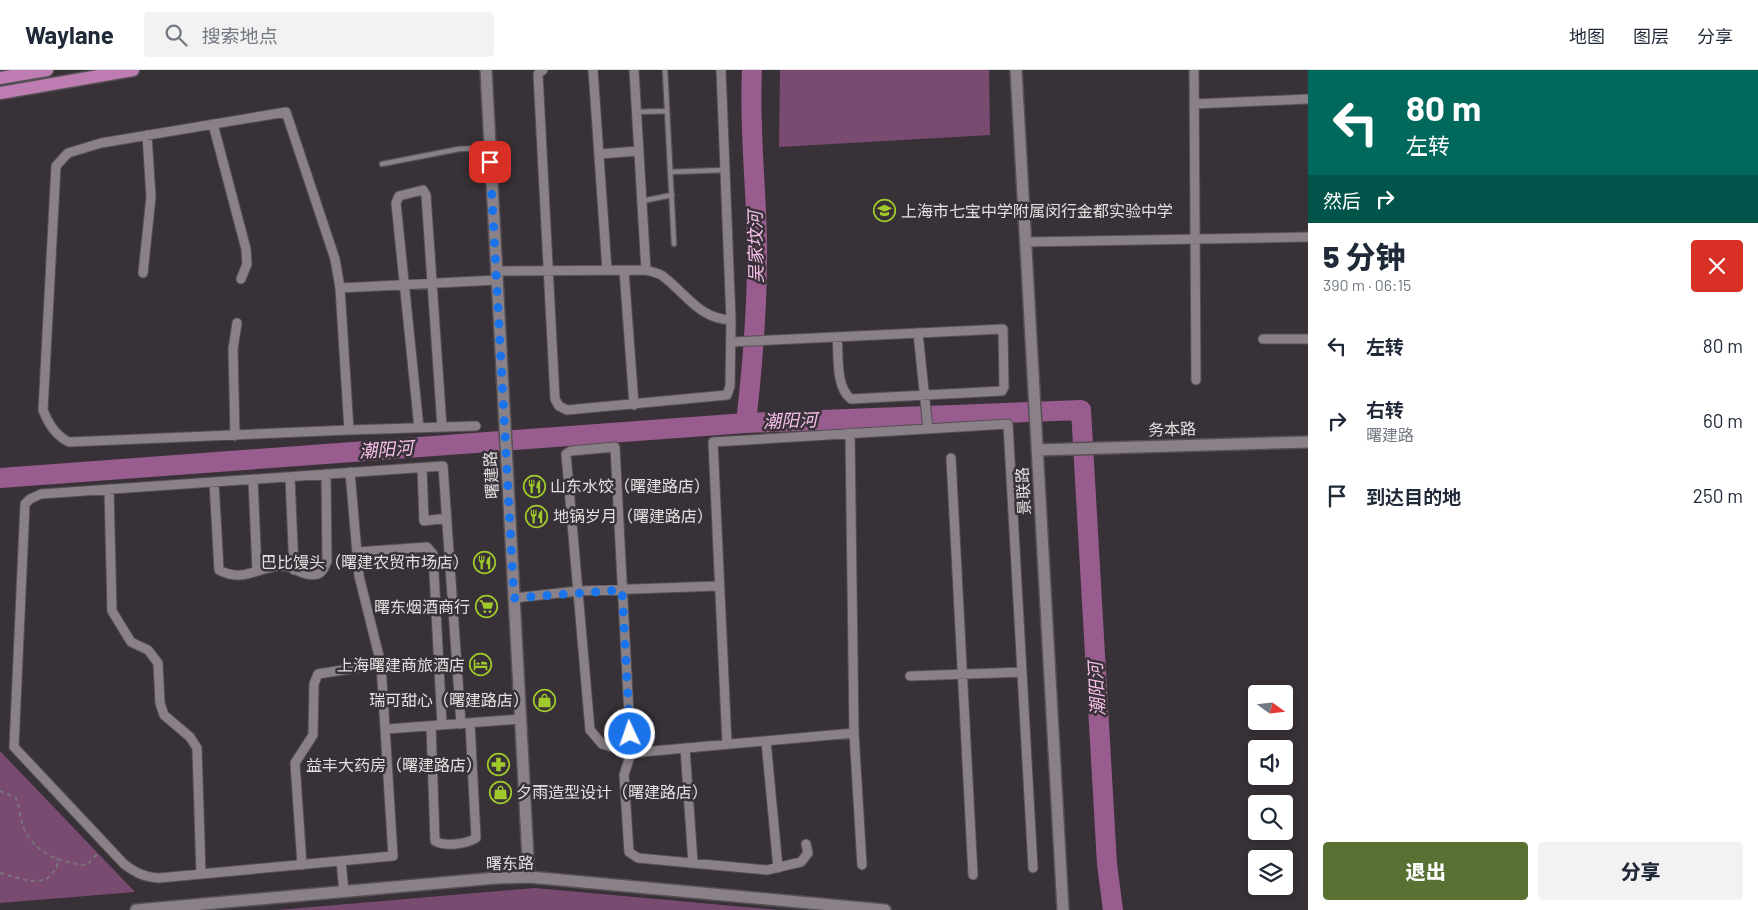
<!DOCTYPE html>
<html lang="zh">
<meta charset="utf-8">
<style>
:root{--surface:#fff;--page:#f2f2f3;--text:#1f2937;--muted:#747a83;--line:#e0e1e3;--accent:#597132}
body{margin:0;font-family:Barlow,"Noto Sans SC",sans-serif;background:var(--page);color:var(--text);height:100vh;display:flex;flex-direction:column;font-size:19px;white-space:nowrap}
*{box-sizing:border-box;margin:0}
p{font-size:16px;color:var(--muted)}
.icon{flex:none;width:28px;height:28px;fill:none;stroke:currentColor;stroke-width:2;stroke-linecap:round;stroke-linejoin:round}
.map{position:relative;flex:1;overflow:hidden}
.panel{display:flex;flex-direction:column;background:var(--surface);width:450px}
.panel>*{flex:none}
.top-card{background:#00695c;color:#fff;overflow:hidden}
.needle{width:32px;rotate:105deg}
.fabs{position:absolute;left:1248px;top:615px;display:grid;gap:10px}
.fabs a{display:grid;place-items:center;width:45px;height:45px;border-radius:5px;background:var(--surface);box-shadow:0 2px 8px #0003;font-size:25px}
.pin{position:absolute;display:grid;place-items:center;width:42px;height:42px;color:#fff;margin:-21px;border-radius:10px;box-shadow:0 2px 8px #0006}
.me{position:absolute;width:55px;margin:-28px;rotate:357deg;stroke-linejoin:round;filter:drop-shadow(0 0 4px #0008)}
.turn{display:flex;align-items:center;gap:18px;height:105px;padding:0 15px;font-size:22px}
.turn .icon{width:65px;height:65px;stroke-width:2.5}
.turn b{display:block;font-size:35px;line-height:42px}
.then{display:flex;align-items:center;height:48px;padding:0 15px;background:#0003;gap:10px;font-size:19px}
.round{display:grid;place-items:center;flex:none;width:52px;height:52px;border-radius:5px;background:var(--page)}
.headline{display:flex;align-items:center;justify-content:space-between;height:85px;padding:0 15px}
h1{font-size:30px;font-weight:800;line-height:38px}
.cta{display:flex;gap:10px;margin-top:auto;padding:10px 15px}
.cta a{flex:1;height:58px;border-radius:5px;background:var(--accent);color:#fff;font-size:20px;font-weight:800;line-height:58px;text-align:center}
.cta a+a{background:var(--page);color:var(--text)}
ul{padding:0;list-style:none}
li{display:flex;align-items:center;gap:15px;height:75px;padding:0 15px}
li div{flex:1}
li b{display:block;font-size:19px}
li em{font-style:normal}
header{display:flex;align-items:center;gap:30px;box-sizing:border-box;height:70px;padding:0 25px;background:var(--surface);border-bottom:1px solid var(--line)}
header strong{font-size:24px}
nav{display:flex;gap:28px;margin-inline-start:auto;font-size:18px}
.search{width:350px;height:45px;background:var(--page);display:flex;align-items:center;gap:12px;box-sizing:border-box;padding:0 18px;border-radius:5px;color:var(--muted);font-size:19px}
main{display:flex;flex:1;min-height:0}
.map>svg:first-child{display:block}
.green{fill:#7a4b71}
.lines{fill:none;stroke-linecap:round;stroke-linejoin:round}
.river{stroke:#995c8e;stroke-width:20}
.service-casing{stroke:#565055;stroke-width:7}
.minor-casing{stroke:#565055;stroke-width:11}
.tertiary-casing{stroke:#565055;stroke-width:14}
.primary-casing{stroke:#565055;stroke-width:15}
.path{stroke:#7b7479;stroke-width:2;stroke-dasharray:4 4;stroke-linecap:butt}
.service{stroke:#898187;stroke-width:4.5}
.minor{stroke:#898187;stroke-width:9}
.tertiary{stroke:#898187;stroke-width:11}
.primary{stroke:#bd7db2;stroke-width:12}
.route{stroke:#1a73e8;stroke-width:9;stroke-dasharray:0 16.2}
.labels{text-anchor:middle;stroke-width:5;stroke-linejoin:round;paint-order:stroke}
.poi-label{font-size:16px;fill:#e3dee1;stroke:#383137;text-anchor:end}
.street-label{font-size:16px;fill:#e3dee1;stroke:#383137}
.water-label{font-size:18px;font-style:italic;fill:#f6c0ea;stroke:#383137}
</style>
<header>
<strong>Waylane</strong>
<div class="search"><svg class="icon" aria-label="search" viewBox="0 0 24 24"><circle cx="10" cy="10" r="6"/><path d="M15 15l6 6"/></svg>搜索地点</div>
<nav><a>地图</a><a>图层</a><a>分享</a></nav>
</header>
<main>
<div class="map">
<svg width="1308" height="840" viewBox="0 0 1308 840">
<rect width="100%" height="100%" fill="#383137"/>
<path class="green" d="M780,0H989L990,65L779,77Z
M0,681L135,822L0,833Z
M535,818L779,840H278L499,821Z"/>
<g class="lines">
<path class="river" d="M746,353C753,291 758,233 757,171C756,114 749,57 752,0
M0,408L746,353L1081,340L1107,794L1113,840"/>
<defs>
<path id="service" d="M665,0L674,174
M636,42L667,41
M382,94L459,79L488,78
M670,102L725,100
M642,131L672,125"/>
<path id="minor" d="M543,0L538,4L555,329L559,336L567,340L727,325L730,316L731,250L721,0
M593,0L607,200
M634,0L646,200
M1194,0L1196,310
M1194,34L1308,29
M286,42L335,189L340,218L349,360L69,372C56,366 48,353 43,340L56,96L68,83L101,73Z
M213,54L246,179L247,194L241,209
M599,84L639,81
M1026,172L1308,167
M624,200L634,335
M496,201L646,200C652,202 660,203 664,207C687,225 700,249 731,250
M143,203L151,127L147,65
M340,218L497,210
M918,263L928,359
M1263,269H1308
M731,272L1003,259L1004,317L1002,321L851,329C835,317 839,285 837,267
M419,358L396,133L399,126L423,120L426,125L442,357
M349,360L476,356
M850,363L854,663L862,795
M235,366L233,279L237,253
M951,388L973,805
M422,398L424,451L447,448
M350,402L359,506L381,594L393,786L159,808C144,807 136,803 124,794L14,677L25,434L30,429L41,424L443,396L461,654
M290,407L294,500
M253,409L257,501
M214,412L219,500C245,514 259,495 284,496C295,497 305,508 318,504C323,502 325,496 327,491L326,404
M109,419L112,541L131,572L148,580L158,593L160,633L164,645L190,667L197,678L201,804
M357,482L427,477L433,484L442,655
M514,528L577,521L718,516
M910,606L1022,602
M431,656L435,771C445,777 466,774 476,768L470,653
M387,659L520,649
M766,671L778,798
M727,674L713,372L1008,354L1033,798
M685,678L693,793
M806,774L808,783L801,792L767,800L638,788L629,782L624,705L631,683L615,377L571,381L566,384L590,660L602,674L631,683L854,663
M341,791L344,822
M302,795L295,693L313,665L314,614L318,604L381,594"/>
<path id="tertiary" d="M486,0L529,807
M1016,0L1063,840
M1037,380L1308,372
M136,840L496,808L529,807L885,840"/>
<path id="primary" d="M0,8L47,0
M0,23L133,0"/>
</defs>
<use href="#service" class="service-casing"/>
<use href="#minor" class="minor-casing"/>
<use href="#tertiary" class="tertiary-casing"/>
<use href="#primary" class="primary-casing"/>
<path class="path" d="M0,721L16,728C20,738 20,749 24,759C36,784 61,793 87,795L99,782
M0,803L29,811L46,810L57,798V788"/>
<use href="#service" class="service"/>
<use href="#minor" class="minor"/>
<use href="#tertiary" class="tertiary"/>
<use href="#primary" class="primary"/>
</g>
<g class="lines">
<path class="route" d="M490,92L514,528L622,520L630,664"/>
</g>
<defs>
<symbol id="school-ring" viewBox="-11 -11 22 22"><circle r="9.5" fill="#383137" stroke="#a0c92b" stroke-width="1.5"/><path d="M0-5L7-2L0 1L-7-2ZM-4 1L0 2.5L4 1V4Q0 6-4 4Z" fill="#a0c92b"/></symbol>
<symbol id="restaurant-ring" viewBox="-11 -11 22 22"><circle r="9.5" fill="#383137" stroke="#a0c92b" stroke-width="1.5"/><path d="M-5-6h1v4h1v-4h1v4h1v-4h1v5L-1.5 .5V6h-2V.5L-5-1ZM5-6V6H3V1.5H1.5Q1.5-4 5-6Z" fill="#a0c92b"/></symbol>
<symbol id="supermarket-ring" viewBox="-11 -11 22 22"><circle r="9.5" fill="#383137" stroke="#a0c92b" stroke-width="1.5"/><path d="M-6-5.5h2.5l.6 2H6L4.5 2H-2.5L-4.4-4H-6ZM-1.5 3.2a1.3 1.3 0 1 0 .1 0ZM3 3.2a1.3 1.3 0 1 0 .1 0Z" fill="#a0c92b"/></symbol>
<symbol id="hotel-ring" viewBox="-11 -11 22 22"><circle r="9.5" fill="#383137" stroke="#a0c92b" stroke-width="1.5"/><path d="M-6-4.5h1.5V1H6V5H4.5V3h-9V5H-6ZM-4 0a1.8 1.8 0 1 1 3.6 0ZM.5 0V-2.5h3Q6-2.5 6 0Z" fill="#a0c92b"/></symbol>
<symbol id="shop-ring" viewBox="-11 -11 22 22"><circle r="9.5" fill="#383137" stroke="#a0c92b" stroke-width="1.5"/><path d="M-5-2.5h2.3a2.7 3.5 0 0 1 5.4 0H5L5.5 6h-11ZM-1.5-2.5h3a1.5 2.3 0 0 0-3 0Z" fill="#a0c92b"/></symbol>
<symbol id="pharmacy-ring" viewBox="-11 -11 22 22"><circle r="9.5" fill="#383137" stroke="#a0c92b" stroke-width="1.5"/><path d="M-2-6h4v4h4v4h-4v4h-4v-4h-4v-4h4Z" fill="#a0c92b"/></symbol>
</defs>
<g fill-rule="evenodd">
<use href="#school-ring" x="872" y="128" width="25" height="25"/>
<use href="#restaurant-ring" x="522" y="404" width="25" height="25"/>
<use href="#restaurant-ring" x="524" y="434" width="25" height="25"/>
<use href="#restaurant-ring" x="472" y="480" width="25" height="25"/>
<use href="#supermarket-ring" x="474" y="524" width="25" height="25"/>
<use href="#hotel-ring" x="468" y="582" width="25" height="25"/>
<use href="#shop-ring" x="532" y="618" width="25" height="25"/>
<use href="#pharmacy-ring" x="486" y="682" width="25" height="25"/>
<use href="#shop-ring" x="488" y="710" width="25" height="25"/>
</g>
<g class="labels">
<g class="poi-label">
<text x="901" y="147" text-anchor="start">上海市七宝中学附属闵行金都实验中学</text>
<text x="550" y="422" text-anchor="start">山东水饺（曙建路店）</text>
<text x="553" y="452" text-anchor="start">地锅岁月（曙建路店）</text>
<text x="469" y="498">巴比馒头（曙建农贸市场店）</text>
<text x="470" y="543">曙东烟酒商行</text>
<text x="465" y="601">上海曙建商旅酒店</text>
<text x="529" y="636">瑞可甜心（曙建路店）</text>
<text x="482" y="701">益丰大药房（曙建路店）</text>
<text x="516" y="728" text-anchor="start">夕雨造型设计（曙建路店）</text>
</g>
<g class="street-label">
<text transform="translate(1172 359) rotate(-2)" y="6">务本路</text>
<text transform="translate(491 405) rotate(-93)" y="6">曙建路</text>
<text transform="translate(1023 421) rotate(-93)" y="6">景联路</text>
<text transform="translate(510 793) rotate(-1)" y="6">曙东路</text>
</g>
<g class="water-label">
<text transform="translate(756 177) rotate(-91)" y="6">吴家坟河</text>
<text transform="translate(790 351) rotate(-2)" y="6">潮阳河</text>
<text transform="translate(386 380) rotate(-4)" y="6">潮阳河</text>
<text transform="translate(1097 619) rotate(-93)" y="6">潮阳河</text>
</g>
</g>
</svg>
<div class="fabs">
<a><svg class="needle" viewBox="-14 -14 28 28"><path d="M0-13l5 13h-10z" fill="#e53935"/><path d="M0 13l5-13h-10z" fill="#747a83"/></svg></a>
<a><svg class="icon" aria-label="sound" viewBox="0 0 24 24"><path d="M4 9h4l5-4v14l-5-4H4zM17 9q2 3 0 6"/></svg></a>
<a><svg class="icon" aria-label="search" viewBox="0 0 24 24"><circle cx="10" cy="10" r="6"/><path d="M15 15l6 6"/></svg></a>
<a><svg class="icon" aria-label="layers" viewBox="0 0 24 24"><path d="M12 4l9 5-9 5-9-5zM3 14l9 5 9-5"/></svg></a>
</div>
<div class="pin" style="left:490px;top:92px;background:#d93025"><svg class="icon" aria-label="arrive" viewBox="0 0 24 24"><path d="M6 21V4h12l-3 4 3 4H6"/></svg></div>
<svg class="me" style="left:630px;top:664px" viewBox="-20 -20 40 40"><circle r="17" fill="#1a73e8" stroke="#fff" stroke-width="3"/><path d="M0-11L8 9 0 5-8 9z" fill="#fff"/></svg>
</div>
<section class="panel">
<div class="top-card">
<div class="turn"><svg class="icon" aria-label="left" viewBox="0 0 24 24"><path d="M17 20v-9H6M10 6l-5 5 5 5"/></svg><div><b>80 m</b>左转</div></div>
<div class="then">然后<svg class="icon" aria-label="right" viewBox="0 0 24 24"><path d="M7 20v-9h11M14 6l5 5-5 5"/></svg></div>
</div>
<div class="headline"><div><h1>5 分钟</h1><p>390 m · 06:15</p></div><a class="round" style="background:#d93025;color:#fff"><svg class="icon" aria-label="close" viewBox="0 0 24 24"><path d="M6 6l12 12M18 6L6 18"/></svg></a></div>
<ul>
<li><svg class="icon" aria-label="left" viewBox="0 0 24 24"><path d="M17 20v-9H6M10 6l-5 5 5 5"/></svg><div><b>左转</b></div><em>80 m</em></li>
<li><svg class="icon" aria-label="right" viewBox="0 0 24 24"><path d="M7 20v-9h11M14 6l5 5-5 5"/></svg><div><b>右转</b><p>曙建路</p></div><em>60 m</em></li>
<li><svg class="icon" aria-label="arrive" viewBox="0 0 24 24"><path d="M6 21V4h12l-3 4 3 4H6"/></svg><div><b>到达目的地</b></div><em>250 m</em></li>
</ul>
<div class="cta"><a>退出</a><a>分享</a></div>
</section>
</main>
